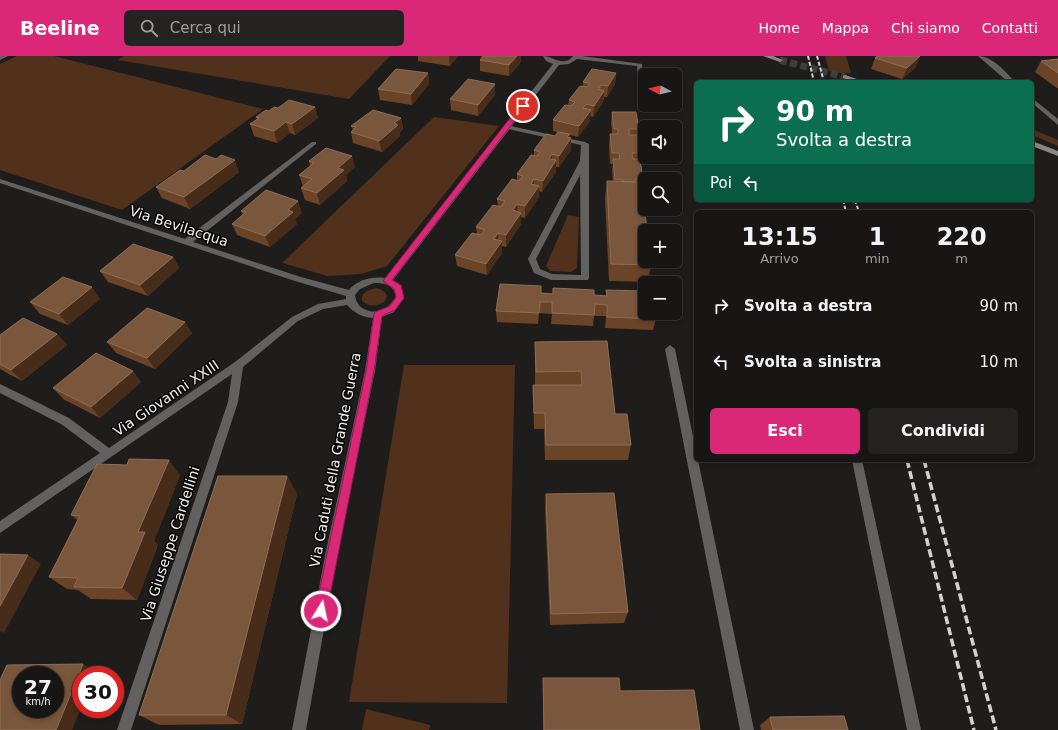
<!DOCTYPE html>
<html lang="it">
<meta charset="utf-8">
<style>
:root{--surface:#171615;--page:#242322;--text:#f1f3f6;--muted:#9e9fa0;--line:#363534;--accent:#db2777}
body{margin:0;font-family:"DejaVu Sans",sans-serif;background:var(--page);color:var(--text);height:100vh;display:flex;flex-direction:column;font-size:15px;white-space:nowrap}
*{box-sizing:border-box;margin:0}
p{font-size:13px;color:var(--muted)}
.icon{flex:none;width:22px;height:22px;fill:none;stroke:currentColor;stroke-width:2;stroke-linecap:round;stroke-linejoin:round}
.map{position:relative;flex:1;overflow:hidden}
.panel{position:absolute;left:694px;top:154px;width:340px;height:252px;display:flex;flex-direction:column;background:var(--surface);border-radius:6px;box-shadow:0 2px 6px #0003,0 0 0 1px var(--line)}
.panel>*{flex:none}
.banner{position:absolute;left:694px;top:24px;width:340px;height:122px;border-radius:6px;box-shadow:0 2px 6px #0003,0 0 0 1px var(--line);background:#0b6e4f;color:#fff;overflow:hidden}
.needle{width:26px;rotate:277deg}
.buttons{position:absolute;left:638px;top:12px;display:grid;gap:8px}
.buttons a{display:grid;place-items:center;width:44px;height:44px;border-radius:6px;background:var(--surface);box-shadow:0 2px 6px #0003,0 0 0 1px var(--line);font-size:20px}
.speed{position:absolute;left:12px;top:610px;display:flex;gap:8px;font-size:20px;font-weight:700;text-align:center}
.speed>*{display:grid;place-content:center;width:52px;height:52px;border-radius:50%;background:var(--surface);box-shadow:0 2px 6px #0003,0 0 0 1px var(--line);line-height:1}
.speed small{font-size:10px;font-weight:400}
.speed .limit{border:6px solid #d22;background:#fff;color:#111}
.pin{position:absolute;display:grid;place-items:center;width:34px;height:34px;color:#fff;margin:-17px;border:2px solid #fff;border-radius:50%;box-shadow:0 1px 4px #0007}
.me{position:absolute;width:44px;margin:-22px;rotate:10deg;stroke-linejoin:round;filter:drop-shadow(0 0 3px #0008)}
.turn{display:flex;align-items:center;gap:14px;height:84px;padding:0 16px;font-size:18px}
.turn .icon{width:52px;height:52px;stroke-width:2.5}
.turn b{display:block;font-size:28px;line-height:34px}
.then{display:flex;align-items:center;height:38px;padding:0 16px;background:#0003;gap:8px;font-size:15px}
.eta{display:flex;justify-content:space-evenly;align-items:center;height:68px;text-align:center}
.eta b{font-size:24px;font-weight:700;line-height:28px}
.action{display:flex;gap:8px;margin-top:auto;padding:8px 16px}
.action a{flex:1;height:46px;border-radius:6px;background:var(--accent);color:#fff;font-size:16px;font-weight:700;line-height:46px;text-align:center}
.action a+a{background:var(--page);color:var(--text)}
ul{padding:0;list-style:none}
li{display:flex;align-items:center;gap:12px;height:56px;padding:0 16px}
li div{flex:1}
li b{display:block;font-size:15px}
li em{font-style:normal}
header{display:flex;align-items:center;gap:24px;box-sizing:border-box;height:56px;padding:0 20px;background:var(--accent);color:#fff}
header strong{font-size:19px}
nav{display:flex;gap:22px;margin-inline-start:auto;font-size:14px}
.search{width:280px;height:36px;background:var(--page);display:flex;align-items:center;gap:10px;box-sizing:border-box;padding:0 14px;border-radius:6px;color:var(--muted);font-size:15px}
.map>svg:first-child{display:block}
.green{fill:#51311b}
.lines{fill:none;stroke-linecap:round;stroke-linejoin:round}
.secondary-tunnel{stroke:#3f3d3c;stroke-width:7;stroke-dasharray:7 3.5;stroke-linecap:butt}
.lane{fill:#626160;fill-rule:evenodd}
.street{fill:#626160;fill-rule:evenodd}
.secondary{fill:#898786;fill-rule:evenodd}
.rail-far1{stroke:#d4d2d1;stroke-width:2;stroke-dasharray:4 2;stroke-linecap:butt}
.rail{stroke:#d4d2d1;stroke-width:3.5;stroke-dasharray:8 3.5;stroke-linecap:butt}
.wall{fill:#6b4326}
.shaded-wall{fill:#472c19}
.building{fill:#7a563c;stroke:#8d6e58;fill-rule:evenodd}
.route{fill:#db2777;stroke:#8e194d}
.labels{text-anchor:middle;stroke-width:3;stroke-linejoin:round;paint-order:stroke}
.street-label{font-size:14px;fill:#f4f2f1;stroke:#080707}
</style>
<header>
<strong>Beeline</strong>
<div class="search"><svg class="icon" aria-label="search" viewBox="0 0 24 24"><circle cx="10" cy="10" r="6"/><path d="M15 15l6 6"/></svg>Cerca qui</div>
<nav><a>Home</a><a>Mappa</a><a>Chi siamo</a><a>Contatti</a></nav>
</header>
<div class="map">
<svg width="1058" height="674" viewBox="0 0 1058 674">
<rect width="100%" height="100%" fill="#1f1d1c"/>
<path class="green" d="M17,0H54L263,53L122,154L0,114V8Z
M124,0H390L349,43L118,4Z
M825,0H846L851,17H841L829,15Z
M434,61L499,70L387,210L361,218L328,220L282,207Z
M1032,73L1058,84V90L1032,79Z
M568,159L579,161L577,212L571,216L550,215L546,210Z
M376,232C382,234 385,235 387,240L385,245C377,251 370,251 362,245C361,236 368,234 376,232Z
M404,309H515L507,647L349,646Z
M366,653L430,669L429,674H362Z"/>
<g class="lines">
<path class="secondary-tunnel" d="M780,4L845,21"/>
<path class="lane" d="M978,0C992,0 1006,16 1015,26H1008Z
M1032,42L1058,63V69L1032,47Z
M506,69L585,86L589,88V222L588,224H551L534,217L528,203L580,105L581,89L504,72L503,71ZM580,119L581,219L552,218L540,213L536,203Z
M670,289L675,293L696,395V404H698L754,674H740L665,293Z
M852,404H862L921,674H907Z"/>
<path class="street" d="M0,0H8L0,4Z
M543,0C553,0 564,12 573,0H582L642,8L645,38L642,40L639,38L637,10L577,3L569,8L559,9L393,224L401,230L404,242L394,256L382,261L375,315L338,495L306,674H292L326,495L365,315L373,262C362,261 354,257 347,249L323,253L298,265L243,311L238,346L131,674H117L228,346L232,318L0,477V465L100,397L61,368L0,337V328L69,362L109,392L235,306L292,261L318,248L346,243V240L295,225L0,127V123L185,183L312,86H316V88L193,186L301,221L349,234C357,224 372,220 385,222L553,8L546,5ZM374,227C385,227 394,229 396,241C393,244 390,249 387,251C375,260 356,255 355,239L360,233Z"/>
<path class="secondary" d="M763,0H773L783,4L780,6Z
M845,19L863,25L864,26H855L843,22V20Z
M1032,85L1058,95V100L1032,90Z"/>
<path class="rail-far1" d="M808,0L814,26
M817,0L824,26
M843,144L846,156
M855,144L859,156"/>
<path class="rail" d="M907,404L974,674
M924,404L996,674"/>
</g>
<path class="wall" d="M418,0H458L450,10L418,5Z
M483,0H521V6L509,20L480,15V4Z
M875,2L916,11L902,23L871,13Z
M1058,3V32H1057L1035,16L1041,5Z
M428,17L429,28L412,49L380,44L378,33Z
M616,17L615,28L607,41H604L603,46L593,61L590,60V65L578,81L570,79L569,82H571V94L559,111H556V116L542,136L539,135V141L525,162L521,161V168L506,191L502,190V197L487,219L457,210L455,199L477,178L476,171L498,150L497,143L517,125V118L534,100V94L555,80L557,76L553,75V64L568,49L569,44L583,30V26Z
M495,39L478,60L451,54L450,43Z
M315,51L318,62L295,79L290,77L277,87L254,80L250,68L257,63L256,61L269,55L278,52Z
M612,56L639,73L638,79L641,97L640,104L643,123L642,129L651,209L648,226L609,225L605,142L607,125L613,126L612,114L613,108H610L609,90L610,78H612L611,67Z
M401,62L403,73L400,76V80L382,96L353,87L351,76L353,74L351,70Z
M309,105L355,111L346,119L347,125L320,149L305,144L301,132L303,130L299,119L310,110Z
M184,115L239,116L190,153L162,142L156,131Z
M241,155L302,157L295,163L297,168L270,191L237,179L232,168L243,159Z
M173,201L179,212L148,240L108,226L100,215Z
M606,234L656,263L653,274L605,272L606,260H594L593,270L551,268L552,258L539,257L538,268L497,266L496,255L541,237L606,240Z
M100,243L68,269L40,258L30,246Z
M192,277L155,313L116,297L107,286Z
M57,278L67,289L22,325L0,313V279Z
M607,285L615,358L631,389L628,404H545L544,373H534L533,329H535V286Z
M141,326L100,362L63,343L53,332Z
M180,419L154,485L158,489L137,544L91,543L78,534L67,533L49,521L77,464L71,459Z
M287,420L297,438L242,668L159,669L139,659Z
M546,438L628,556L624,567L550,569L545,452Z
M543,622L620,635L700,674H543Z
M770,661L848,674H761L760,669Z"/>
<path class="shaded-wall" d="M449,0H458L450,10Z
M517,0H521V6L509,20V9Z
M920,0L916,11L902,23L907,12Z
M428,17L429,28L412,49L411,38Z
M616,17L615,28L607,41L608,30Z
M495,28V39L478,60V49Z
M604,35L603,46L593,61L594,50Z
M315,51L318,62L295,79L292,68Z
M591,54L590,65L578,81L579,70Z
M401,62L403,73L400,76V80L382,96L379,85L394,67Z
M286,66L290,77L277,87L274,75Z
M570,78L569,86L571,82V94L559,111V100L567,81Z
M552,98V110L549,103Z
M352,100L355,111L346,119L347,125L320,149L317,137L338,112Z
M235,104L239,116L190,153L184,141Z
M556,104V116L542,136L543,125Z
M534,123V134L531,128Z
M539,130V141L525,162V150Z
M298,145L302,157L295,163L297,168L270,191L265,180L288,154Z
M517,148L518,160L513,154Z
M521,157V168L506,191V179Z
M498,177V189L494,183Z
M502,185V197L487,219L486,208Z
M173,201L179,212L148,240L140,229Z
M92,231L100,243L68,269L59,258Z
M185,266L192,277L155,313L147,302Z
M57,278L67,289L22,325L11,314Z
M133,315L141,326L100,362L91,351Z
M169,404L180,419L154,485L158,489L137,544L122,532L138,476Z
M287,420L297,438L242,668L226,659Z
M28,499L41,508L4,577L0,575V550Z
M83,608L95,615L93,619H81V652L72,674H56Z"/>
<path class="building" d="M483,0H517L509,9L480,4Z
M877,0H920L907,12L875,2Z
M1058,3V17L1041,5Z
M396,13L428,17L411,38L378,33Z
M592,13L616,17L608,30L601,29L598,33L604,35L594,50L586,48L583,52L591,54L579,70L553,64L565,49L571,50L575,46L569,44L580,30L587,31L590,27L583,26Z
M468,23L495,28L478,49L450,43Z
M289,44L315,51L292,68L286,66L274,75L250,68L259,62L256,61L266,54L269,55L274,51L278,52Z
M373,54L401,62L394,67L398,69L379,85L351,76L356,71L351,70Z
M612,56H636L639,73H629V79H639L641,97H632L633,103H640L643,123H635V126H623V124L615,123L613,103H620L619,97H612L610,78H618V73H614Z
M558,76L570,78L567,81L571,82L559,100L552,98L549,103L556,104L543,125L534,123L531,128L539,130L525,150L517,148L513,154L521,157L506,179L498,177L494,183L502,185L486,208L455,199L472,177L481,179L485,174L476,171L493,149L501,151L505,145L497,143L512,123L519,125L523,120L517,118L531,99L537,100L540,96L534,94L546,78L555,80Z
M326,92L352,100L338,112L344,114L317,137L301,132L312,123L299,119L314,107L309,105Z
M205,99L216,103L221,99L235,104L184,141L156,131L180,114L184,115Z
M607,125L642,126L647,175H645V205H650L651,209L611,208Z
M266,134L298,145L288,154L293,156L265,180L232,168L246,156L241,155Z
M133,188L173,201L140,229L100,215Z
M63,221L92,231L59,258L30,246Z
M500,228L541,230V237L553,238V232L594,234V239L607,240L606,234L645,235V257H655L656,263L607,261V249L595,248L594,259L552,257V246H540L539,257L496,255Z
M147,252L185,266L147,302L107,286Z
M23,262L57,278L11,314L0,308V279Z
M607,285L615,358H627L631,389H546L545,357H534L533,329H582L581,315L536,316L535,286Z
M96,297L133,315L91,351L53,332Z
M129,403L169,404L138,476H145L122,532L74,531L78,522L49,521L80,460L71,459L97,408L127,409Z
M218,420H287L226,659H139Z
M614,437L628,556L551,558L546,438Z
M0,498L28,499L0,550Z
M83,608L56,674H0V624L7,609ZM21,619H55V653H21Z
M543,622H619L620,635L694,634L700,674H544Z
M844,660L848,674H773L770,661Z"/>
<path class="route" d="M521,48L526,50L392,224L401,229L404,242L395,254L382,260L374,315L327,555L325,559L321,561L317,559L315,555L366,315L374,258L375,256L390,250L396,241L394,233L383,225Z"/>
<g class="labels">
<g class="street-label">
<text transform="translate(179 170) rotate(18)" y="5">Via Bevilacqua</text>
<text transform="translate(166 342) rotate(-34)" y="5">Via Giovanni XXIII</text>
<text transform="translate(335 404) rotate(-79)" y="5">Via Caduti della Grande Guerra</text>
<text transform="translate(170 488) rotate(-72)" y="5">Via Giuseppe Cardellini</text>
</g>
</g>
</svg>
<div class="buttons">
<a><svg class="needle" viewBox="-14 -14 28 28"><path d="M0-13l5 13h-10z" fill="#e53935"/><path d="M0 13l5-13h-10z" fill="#9e9fa0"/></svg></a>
<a><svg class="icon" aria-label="sound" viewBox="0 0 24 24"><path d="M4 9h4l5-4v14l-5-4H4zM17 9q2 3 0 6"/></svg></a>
<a><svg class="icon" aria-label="search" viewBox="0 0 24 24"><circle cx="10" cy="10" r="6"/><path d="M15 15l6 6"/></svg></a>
<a>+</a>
<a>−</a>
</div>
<div class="speed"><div>27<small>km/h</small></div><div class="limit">30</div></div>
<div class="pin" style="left:523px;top:50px;background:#d93025"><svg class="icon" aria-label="arrive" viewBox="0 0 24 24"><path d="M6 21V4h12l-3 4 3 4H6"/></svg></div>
<svg class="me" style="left:321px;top:555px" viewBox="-20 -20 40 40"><circle r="17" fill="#db2777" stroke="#fff" stroke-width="3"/><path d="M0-11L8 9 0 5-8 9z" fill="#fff"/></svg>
<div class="banner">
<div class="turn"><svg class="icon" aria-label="right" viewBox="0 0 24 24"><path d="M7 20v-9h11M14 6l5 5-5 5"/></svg><div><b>90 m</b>Svolta a destra</div></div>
<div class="then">Poi<svg class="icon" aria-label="left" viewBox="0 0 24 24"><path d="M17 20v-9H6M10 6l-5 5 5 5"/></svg></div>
</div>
<section class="panel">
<div class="eta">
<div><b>13:15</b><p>Arrivo</p></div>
<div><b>1</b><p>min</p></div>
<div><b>220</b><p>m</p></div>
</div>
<ul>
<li><svg class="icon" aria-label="right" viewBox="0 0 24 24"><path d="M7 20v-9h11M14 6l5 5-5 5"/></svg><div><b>Svolta a destra</b></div><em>90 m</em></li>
<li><svg class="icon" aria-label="left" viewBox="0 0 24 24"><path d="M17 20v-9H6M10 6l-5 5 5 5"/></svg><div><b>Svolta a sinistra</b></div><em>10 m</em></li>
</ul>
<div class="action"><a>Esci</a><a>Condividi</a></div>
</section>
</div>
